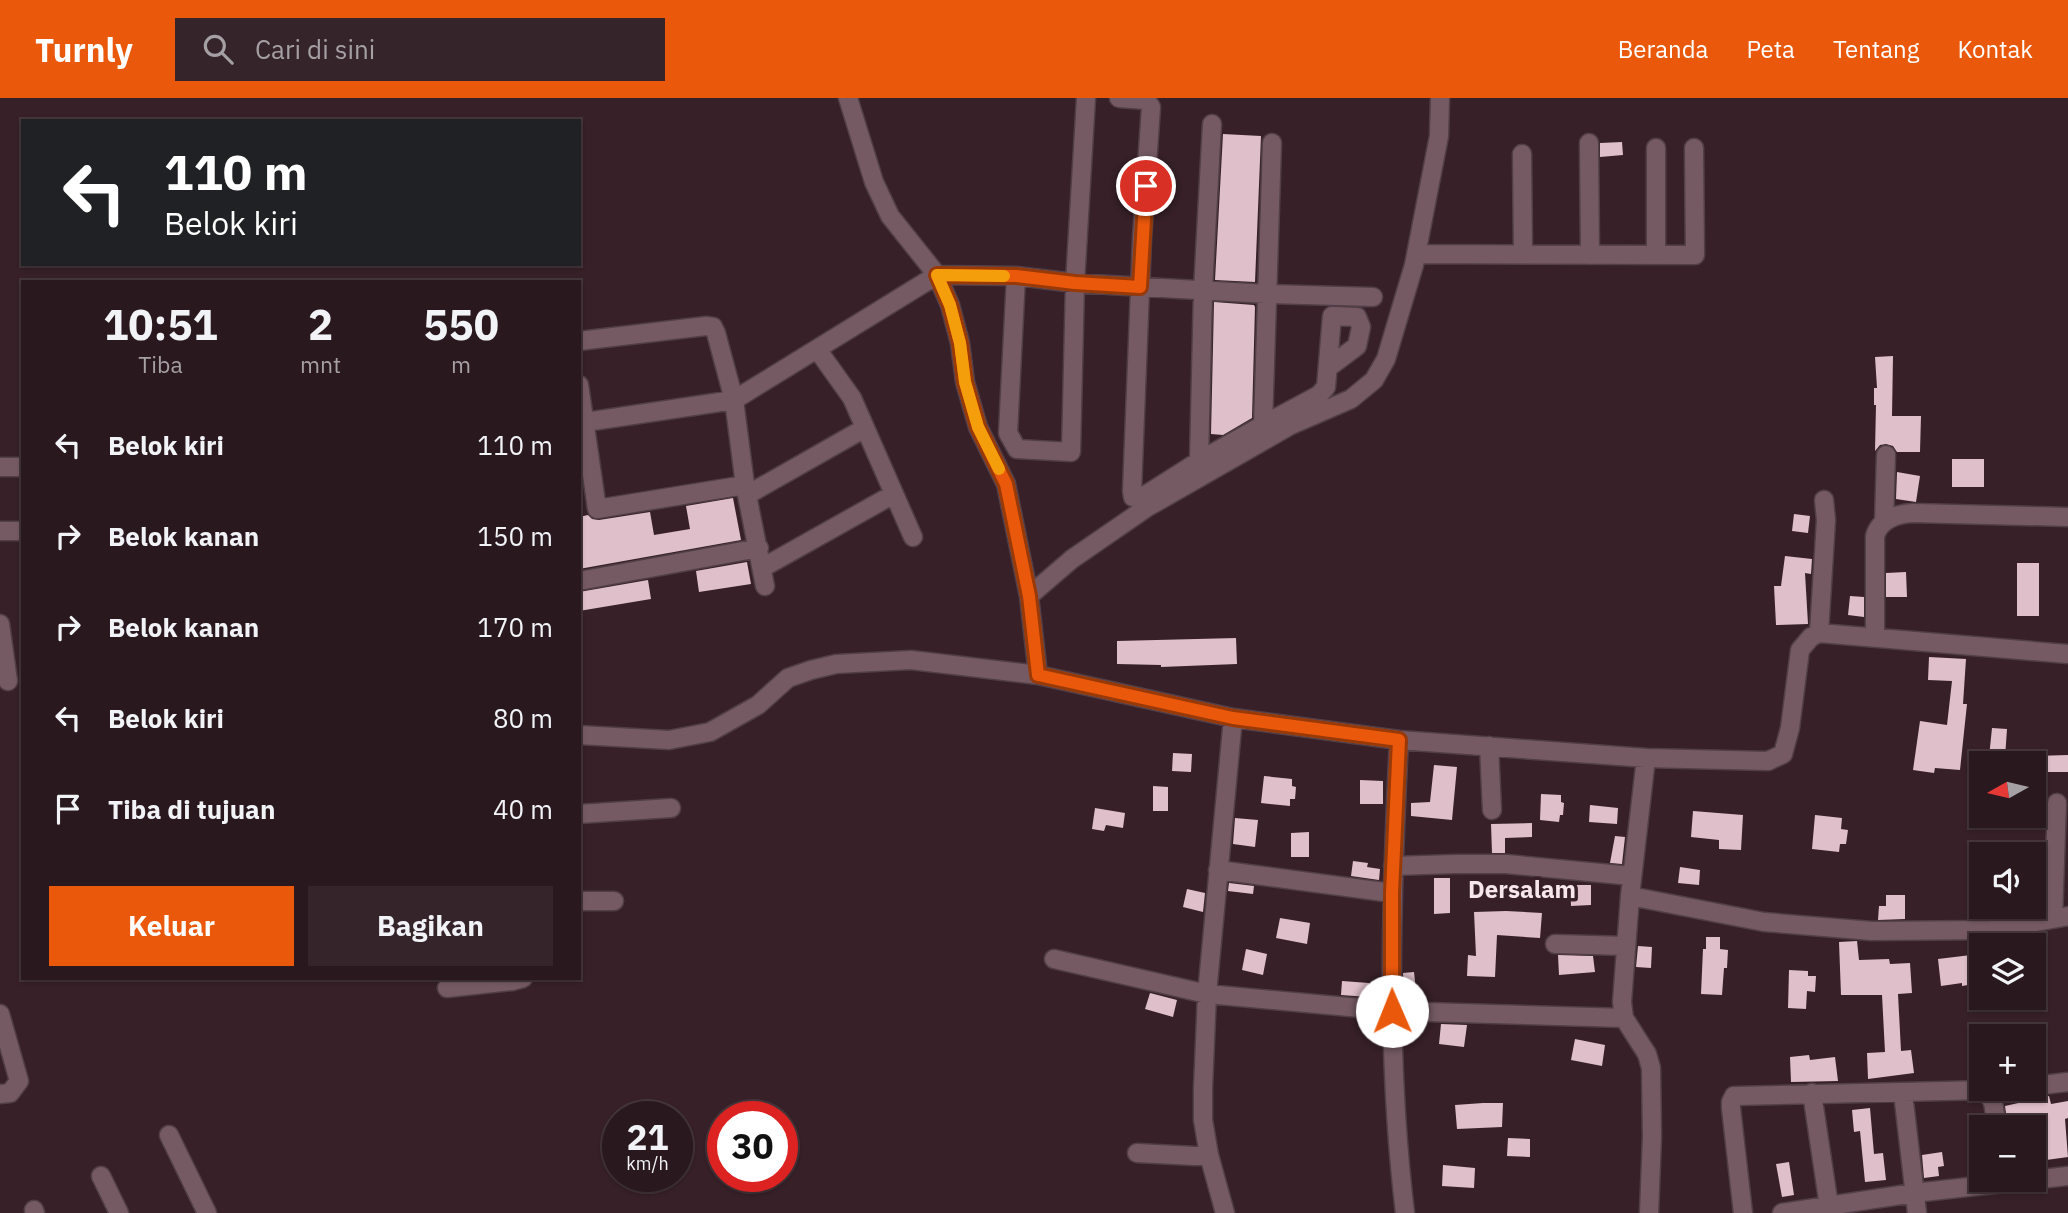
<!DOCTYPE html>
<html lang="id">
<meta charset="utf-8">
<style>
:root{--surface:#29181e;--page:#35252b;--text:#f1f3f6;--muted:#a5a0a4;--line:#45373c;--accent:#ea580c}
body{margin:0;font-family:"IBM Plex Sans",sans-serif;background:var(--page);color:var(--text);height:100vh;display:flex;flex-direction:column;font-size:26px;white-space:nowrap}
*{box-sizing:border-box;margin:0}
p{font-size:23px;color:var(--muted)}
.icon{flex:none;width:38px;height:38px;fill:none;stroke:currentColor;stroke-width:2;stroke-linecap:round;stroke-linejoin:round}
.map{position:relative;flex:1;overflow:hidden}
.panel{position:absolute;left:21px;top:182px;width:560px;height:700px;display:flex;flex-direction:column;background:var(--surface);border-radius:0px;box-shadow:0 2px 5px #0004,0 0 0 2px var(--line)}
.panel>*{flex:none}
.guide{position:absolute;left:21px;top:21px;width:560px;height:147px;border-radius:0px;box-shadow:0 2px 5px #0004,0 0 0 2px var(--line);background:#202124;color:#fff;overflow:hidden}
.needle{width:46px;rotate:262deg}
.controls{position:absolute;left:1969px;top:653px;display:grid;gap:14px}
.controls a{display:grid;place-items:center;width:77px;height:77px;border-radius:0px;background:var(--surface);box-shadow:0 2px 5px #0004,0 0 0 2px var(--line);font-size:35px}
.speed{position:absolute;left:602px;top:1003px;display:flex;gap:14px;font-size:35px;font-weight:700;text-align:center}
.speed>*{display:grid;place-content:center;width:91px;height:91px;border-radius:50%;background:var(--surface);box-shadow:0 2px 5px #0004,0 0 0 2px var(--line);line-height:1}
.speed small{font-size:18px;font-weight:400}
.speed .limit{border:10px solid #d22;background:#fff;color:#111}
.pin{position:absolute;display:grid;place-items:center;width:60px;height:60px;color:#fff;margin:-30px;border:4px solid #fff;border-radius:50%;box-shadow:0 2px 7px #0007}
.me{position:absolute;width:77px;margin:-38px;rotate:359deg;stroke-linejoin:round;filter:drop-shadow(0 0 5px #0008)}
.turn{display:flex;align-items:center;gap:24px;height:147px;padding:0 28px;font-size:32px}
.turn .icon{width:91px;height:91px;stroke-width:2.5}
.turn b{display:block;font-size:49px;line-height:60px}
.eta{display:flex;justify-content:space-evenly;align-items:center;height:119px;text-align:center}
.eta b{font-size:42px;font-weight:700;line-height:49px}
.action{display:flex;gap:14px;margin-top:auto;padding:14px 28px}
.action a{flex:1;height:80px;border-radius:0px;background:var(--accent);color:#fff;font-size:28px;font-weight:700;line-height:80px;text-align:center}
.action a+a{background:var(--page);color:var(--text)}
ul{padding:0;list-style:none}
li{display:flex;align-items:center;gap:21px;height:91px;padding:0 28px}
li div{flex:1}
li b{display:block;font-size:26px}
li em{font-style:normal}
header{display:flex;align-items:center;gap:42px;box-sizing:border-box;height:98px;padding:0 35px;background:var(--accent);color:#fff}
header strong{font-size:33px}
nav{display:flex;gap:38px;margin-inline-start:auto;font-size:24px}
.search{width:490px;height:63px;background:var(--page);display:flex;align-items:center;gap:18px;box-sizing:border-box;padding:0 24px;border-radius:0px;color:var(--muted);font-size:26px}
.map>svg:first-child{display:block}
.building{fill:#debfca}
.lines{fill:none;stroke-linecap:round;stroke-linejoin:round}
.minor-casing{stroke:#513e46;stroke-width:21}
.minor{stroke:#755a64;stroke-width:18}
.route-casing{stroke:#983908;stroke-width:18}
.route{stroke:#ea580c;stroke-width:12}
.slow{stroke:#f59e0b;stroke-width:12}
.labels{text-anchor:middle;stroke-width:7;stroke-linejoin:round;paint-order:stroke}
.quarter-label{font-size:24px;font-weight:bold;fill:#f7e7ec;stroke:#372028}
</style>
<header>
<strong>Turnly</strong>
<div class="search"><svg class="icon" aria-label="search" viewBox="0 0 24 24"><circle cx="10" cy="10" r="6"/><path d="M15 15l6 6"/></svg>Cari di sini</div>
<nav><a>Beranda</a><a>Peta</a><a>Tentang</a><a>Kontak</a></nav>
</header>
<div class="map">
<svg width="2068" height="1115" viewBox="0 0 2068 1115">
<rect width="100%" height="100%" fill="#372028"/>
<path class="building" d="M1223,36L1261,38L1255,184L1215,182Z
M1622,44L1623,57L1600,59V45Z
M1214,204L1254,207L1255,209L1252,320L1223,337L1211,336Z
M1893,258L1892,318H1921L1920,354H1897L1893,348L1886,346L1880,347L1875,353L1876,307H1874V290H1877L1875,259Z
M1952,361H1984V389H1952Z
M1897,374L1920,378L1916,404L1896,401Z
M733,400L741,442L579,471V419L588,417L592,421L599,422L650,414L654,437L690,431L686,408Z
M1794,416L1810,418L1808,435L1792,433Z
M1785,458L1812,461L1811,476L1805,475L1808,526L1776,527L1774,488H1781Z
M747,464L751,486L699,494L696,473Z
M2017,465H2039V518H2017Z
M1906,474L1907,499H1886V475Z
M648,482L651,501L579,513V494Z
M1850,498L1864,499V519L1848,517Z
M1236,540L1237,566L1161,569V567L1117,566V543Z
M1929,559L1966,561L1963,606H1967L1960,672L1935,670L1934,675L1913,672L1920,623L1947,627L1952,583L1928,582Z
M1992,630L2007,631L2005,660L1989,659Z
M1173,655L1192,656L1191,674L1172,673Z
M2068,657V674H2034V658Z
M1434,667L1457,669L1452,722L1411,718V705L1430,704Z
M1264,678L1292,681V688L1296,689L1295,701H1290V708L1261,705Z
M1360,682L1383,683V706H1360Z
M1153,688L1168,689V713H1153Z
M1541,696L1561,697V704L1564,705L1563,717H1560L1559,724L1540,722Z
M1590,707L1618,710L1617,726L1589,724Z
M1095,710L1125,715L1123,730L1106,727L1104,733L1092,731Z
M1693,713L1743,717L1741,752L1719,751V742L1691,739Z
M1815,717L1842,720L1841,731L1848,732L1846,746H1840L1839,754L1812,751Z
M1235,720L1258,722L1255,749L1233,746Z
M1532,725V739L1505,740V755H1492L1491,726Z
M1309,734V759H1291V735Z
M1615,738L1625,739L1622,766L1610,765Z
M1353,763L1368,765L1367,769L1380,771L1379,782L1351,778Z
M1680,769L1700,772L1699,787L1678,785Z
M1434,780H1450V815L1434,816Z
M1229,785L1254,788L1253,796L1228,793Z
M1570,787H1591V807L1571,808Z
M1187,791L1205,795L1203,814L1183,809Z
M1886,797H1905V821L1878,822L1879,808H1886Z
M2009,808H2027V814L2009,817Z
M1506,813L1542,815L1540,840L1497,837L1495,879L1467,878L1468,857L1476,858L1474,814Z
M1280,820L1310,825L1307,846L1276,840Z
M1706,839H1720V851L1728,852L1727,870H1724L1722,897L1701,896L1703,851H1706Z
M1857,843L1859,862L1889,861L1890,866L1910,865L1912,895L1898,896L1901,953L1911,952L1914,975L1868,981L1867,955L1885,954L1882,897H1841L1839,844Z
M1638,848L1652,849L1651,870L1636,869Z
M1246,851L1267,856L1263,877L1242,872Z
M1558,857L1593,858L1595,874L1559,877Z
M1971,857L1974,886L1962,888V885L1941,888L1938,861Z
M1789,872L1808,873V878H1816L1815,894L1807,893L1806,911L1788,910Z
M1414,874L1417,902H1404L1403,875Z
M1342,883L1369,885L1368,899L1341,897Z
M1150,895L1177,902L1173,919L1145,911Z
M1441,926L1467,927L1464,949L1439,946Z
M1575,941L1605,947L1602,968L1571,962Z
M1809,957L1810,962L1835,959L1838,983L1791,984L1790,959Z
M2049,998L2051,1006L2068,1003V1020L2065,1021L2068,1059L2039,1063L2034,1026L2008,1029L2005,1008Z
M1483,1005H1503L1502,1029L1457,1031L1455,1007Z
M1870,1010L1874,1056L1883,1055L1886,1082L1865,1084L1860,1033L1854,1034L1852,1012Z
M1508,1040L1530,1041V1059L1507,1058Z
M1942,1054L1944,1068L1938,1069L1939,1078L1924,1080L1922,1057Z
M1789,1064L1794,1097L1782,1099L1776,1066Z
M1443,1067L1475,1070L1474,1090L1442,1088Z"/>
<g class="lines">
<defs>
<path id="minor" d="M1119,0L1146,2L1151,9L1142,140L1132,393L1133,399L1136,400L1147,396L1199,363L1203,192L1212,26
M1272,45L1263,327L1319,297L1326,289L1332,218L1357,219L1361,229L1357,248L1329,269
M1589,45L1590,157
M1522,56L1523,156
M1416,156L1695,157L1694,50
M1656,157V50
M1016,178L1008,335L1017,351L1071,354L1075,185L1086,0
M579,243L706,228L713,229L716,235L734,302L745,387L765,488
M817,251L852,300L913,439
M579,287L597,411L745,387
M579,325L734,302L937,177L1016,178L1075,185L1267,196L1373,199
M1199,363L1263,327
M0,369H23
M747,397L865,330
M1884,424L1886,357
M0,433H23
M762,470L894,396
M579,483L759,450
M1029,498L1072,461L1146,410L1291,327L1351,301L1374,282L1386,261L1414,167L1439,38L1440,0
M0,526L8,583
M1819,535L1826,422L1824,402
M1875,539V438C1880,421 1896,416 1913,415L2068,419
M1038,577L1233,620L1399,642L1646,660L1768,663L1783,656L1790,630L1800,552L1811,539L1819,535L2068,556
M579,637L669,642L710,634L758,607L788,580L811,572L836,566L911,562L1038,577L1029,498L1006,386L978,329L965,284L960,245L950,207L937,177L890,118L874,84L848,0
M1399,642C1391,800 1386,958 1405,1115
M1489,648L1492,712
M1646,660L1630,798L1622,904L1624,920L1647,956L1651,970L1652,1039L1649,1115
M579,716L671,710
M1393,768L1456,766H1506L1632,778
M1218,772L1392,795
M1630,798L1764,824L1872,833L1991,832L2068,818
M579,803H614
M2053,820L2057,705
M1555,846L1626,848
M1054,861L1207,896L1393,913L1624,920
M447,890L512,883L523,880
M0,916L19,983L10,995L0,996
M2034,988L2068,984
M1812,995L1830,1115
M1903,995L1917,1115
M169,1037L207,1115
M1137,1055L1195,1058L1209,1057
M101,1078L119,1115
M34,1112L35,1115
M1225,1115L1209,1057L1203,1022V990L1207,896L1233,620
M1743,1115L1731,1010V1004L1734,998L1985,992L1993,1004L1997,1029
M1782,1115L1914,1095L2068,1078"/>
</defs>
<use href="#minor" class="minor-casing"/>
<use href="#minor" class="minor"/>
</g>
<g class="lines">
<defs>
<path id="route" d="M1146,88L1140,189L1075,185L1016,178L937,177L950,207L960,245L965,284L978,329L1006,386L1029,498L1038,577L1233,620L1399,642L1392,795V913"/>
</defs>
<use href="#route" class="route-casing"/>
<use href="#route" class="route"/>
<path class="slow" d="M999,371L978,329L965,284L960,245L950,207L937,177L1004,178"/>
</g>
<g class="labels">
<g class="quarter-label">
<text x="1522" y="800">Dersalam</text>
</g>
</g>
</svg>
<div class="controls">
<a><svg class="needle" viewBox="-14 -14 28 28"><path d="M0-13l5 13h-10z" fill="#e53935"/><path d="M0 13l5-13h-10z" fill="#a5a0a4"/></svg></a>
<a><svg class="icon" aria-label="sound" viewBox="0 0 24 24"><path d="M4 9h4l5-4v14l-5-4H4zM17 9q2 3 0 6"/></svg></a>
<a><svg class="icon" aria-label="layers" viewBox="0 0 24 24"><path d="M12 4l9 5-9 5-9-5zM3 14l9 5 9-5"/></svg></a>
<a>+</a>
<a>−</a>
</div>
<div class="speed"><div>21<small>km/h</small></div><div class="limit">30</div></div>
<div class="pin" style="left:1146px;top:88px;background:#d93025"><svg class="icon" aria-label="arrive" viewBox="0 0 24 24"><path d="M6 21V4h12l-3 4 3 4H6"/></svg></div>
<svg class="me" style="left:1392px;top:913px" viewBox="-20 -20 40 40"><circle r="19" fill="#fff"/><path d="M0-13L10 11 0 6-10 11z" fill="#ea580c"/></svg>
<div class="guide">
<div class="turn"><svg class="icon" aria-label="left" viewBox="0 0 24 24"><path d="M17 20v-9H6M10 6l-5 5 5 5"/></svg><div><b>110 m</b>Belok kiri</div></div>
</div>
<section class="panel">
<div class="eta">
<div><b>10:51</b><p>Tiba</p></div>
<div><b>2</b><p>mnt</p></div>
<div><b>550</b><p>m</p></div>
</div>
<ul>
<li><svg class="icon" aria-label="left" viewBox="0 0 24 24"><path d="M17 20v-9H6M10 6l-5 5 5 5"/></svg><div><b>Belok kiri</b></div><em>110 m</em></li>
<li><svg class="icon" aria-label="right" viewBox="0 0 24 24"><path d="M7 20v-9h11M14 6l5 5-5 5"/></svg><div><b>Belok kanan</b></div><em>150 m</em></li>
<li><svg class="icon" aria-label="right" viewBox="0 0 24 24"><path d="M7 20v-9h11M14 6l5 5-5 5"/></svg><div><b>Belok kanan</b></div><em>170 m</em></li>
<li><svg class="icon" aria-label="left" viewBox="0 0 24 24"><path d="M17 20v-9H6M10 6l-5 5 5 5"/></svg><div><b>Belok kiri</b></div><em>80 m</em></li>
<li><svg class="icon" aria-label="arrive" viewBox="0 0 24 24"><path d="M6 21V4h12l-3 4 3 4H6"/></svg><div><b>Tiba di tujuan</b></div><em>40 m</em></li>
</ul>
<div class="action"><a>Keluar</a><a>Bagikan</a></div>
</section>
</div>
